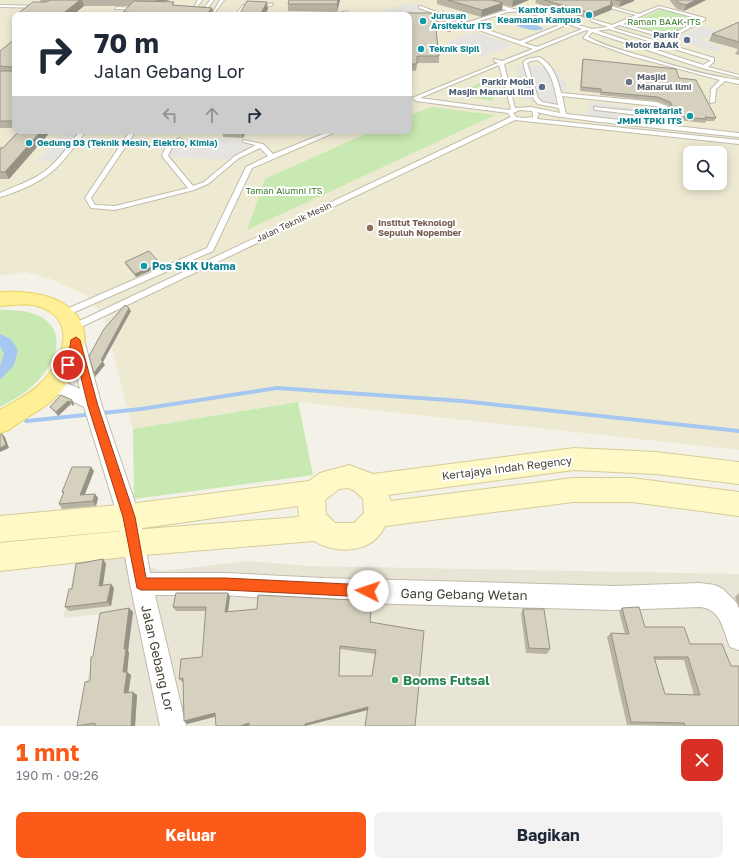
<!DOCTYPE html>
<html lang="id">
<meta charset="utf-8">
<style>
:root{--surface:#fff;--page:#f2f2f3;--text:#1f2937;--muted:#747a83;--accent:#fc5a18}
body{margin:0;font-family:"Golos Text",sans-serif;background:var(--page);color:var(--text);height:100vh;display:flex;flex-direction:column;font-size:15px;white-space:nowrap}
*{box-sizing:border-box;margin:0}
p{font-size:13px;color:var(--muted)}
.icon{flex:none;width:22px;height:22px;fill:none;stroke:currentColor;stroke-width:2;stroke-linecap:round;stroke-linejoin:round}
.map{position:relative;height:726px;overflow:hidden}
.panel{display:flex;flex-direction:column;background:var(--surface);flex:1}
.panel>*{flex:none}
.banner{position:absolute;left:12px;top:12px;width:400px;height:122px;border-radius:8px;box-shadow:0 2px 10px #0003;background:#fff;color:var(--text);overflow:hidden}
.controls{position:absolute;left:683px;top:146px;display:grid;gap:8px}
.controls a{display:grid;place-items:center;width:44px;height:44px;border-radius:8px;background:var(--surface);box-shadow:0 2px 10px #0003;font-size:20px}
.pin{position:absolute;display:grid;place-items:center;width:34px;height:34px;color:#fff;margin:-17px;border:2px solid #fff;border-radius:50%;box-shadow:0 1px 4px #0007}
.me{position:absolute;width:44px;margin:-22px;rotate:274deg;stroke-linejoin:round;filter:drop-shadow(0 0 3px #0008)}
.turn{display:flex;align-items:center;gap:14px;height:84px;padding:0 16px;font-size:18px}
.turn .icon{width:52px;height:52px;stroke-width:2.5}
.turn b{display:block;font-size:28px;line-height:34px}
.lanes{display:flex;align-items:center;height:38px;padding:0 16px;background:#0003;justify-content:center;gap:20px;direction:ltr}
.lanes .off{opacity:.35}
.round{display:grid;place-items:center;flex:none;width:42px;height:42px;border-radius:8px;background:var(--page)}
.headline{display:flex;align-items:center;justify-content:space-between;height:68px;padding:0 16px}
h1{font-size:24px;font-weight:700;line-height:30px;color:var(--accent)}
.action{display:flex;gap:8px;margin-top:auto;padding:8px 16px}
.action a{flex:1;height:46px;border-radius:8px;background:var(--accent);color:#fff;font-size:16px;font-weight:700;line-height:46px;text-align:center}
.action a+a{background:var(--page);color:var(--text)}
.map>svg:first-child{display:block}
.residential{fill:#e8e5d6}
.education{fill:#eeead2;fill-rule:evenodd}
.green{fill:#c8e9b1}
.parking{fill:#e6e4e0}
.water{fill:#a5c7f1}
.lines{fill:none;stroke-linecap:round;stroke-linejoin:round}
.stream{fill:#a5c7f1;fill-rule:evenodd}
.lane-casing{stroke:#c0bcab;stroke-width:2}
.street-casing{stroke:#c0bcab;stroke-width:2}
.secondary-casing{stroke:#d5cd98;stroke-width:2}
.primary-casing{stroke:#e5d166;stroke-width:2}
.lane{fill:#fff;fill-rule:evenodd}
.street{fill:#fff;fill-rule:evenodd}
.secondary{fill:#fff9c8;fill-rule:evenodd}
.primary{fill:#fff097;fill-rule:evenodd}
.wall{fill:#b8b3a3;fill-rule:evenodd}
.shaded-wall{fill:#969285}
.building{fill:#d6d0be;stroke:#969285;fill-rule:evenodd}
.route{fill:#fc5a18;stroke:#a43a10}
.culture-dot{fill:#0f9aa8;stroke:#fff;stroke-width:1.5}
.service-dot{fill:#5c6f8a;stroke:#fff;stroke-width:1.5}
.worship-dot{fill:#6b7280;stroke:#fff;stroke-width:1.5}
.education-dot{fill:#8d6e63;stroke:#fff;stroke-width:1.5}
.leisure-dot{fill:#2e9e5b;stroke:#fff;stroke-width:1.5}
.labels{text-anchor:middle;stroke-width:4;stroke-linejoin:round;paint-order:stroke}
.far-culture-label{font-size:9px;font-weight:bold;fill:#0d838f;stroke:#fff;text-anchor:start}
.far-park-label{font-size:9px;fill:#3c7b29;stroke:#fff}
.far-service-label{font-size:9px;font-weight:bold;fill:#4e5e75;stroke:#fff;text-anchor:end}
.far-worship-label{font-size:9px;font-weight:bold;fill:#5b616d;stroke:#fff;text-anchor:start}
.far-street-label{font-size:9px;fill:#484437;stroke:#fff}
.far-education-label{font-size:9px;font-weight:bold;fill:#785e54;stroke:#fff;text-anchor:start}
.culture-label{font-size:11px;font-weight:bold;fill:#0d838f;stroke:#fff;text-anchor:start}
.street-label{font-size:11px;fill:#484437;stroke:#fff}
.near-street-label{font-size:13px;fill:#484437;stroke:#fff}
.near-leisure-label{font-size:13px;font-weight:bold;fill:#27864d;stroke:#fff;text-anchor:start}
</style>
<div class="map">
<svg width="739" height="726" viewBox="0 0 739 726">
<rect width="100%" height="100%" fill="#f4f2e8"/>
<path class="residential" d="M116,554L161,571L248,561L310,566L739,574V726H77L102,614L63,618L77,559Z"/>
<path class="education" d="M0,0H739V450L298,402L133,429L104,318L88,296L51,279L25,272L0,276ZM15,15H409V131H15ZM690,153H720V183H690Z"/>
<path class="green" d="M663,9L703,19L667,36L626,24Z
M490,78L493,101L452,95Z
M431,107L495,115L247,230L265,179L372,131H409V116Z
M0,310C10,310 21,310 31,313C66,323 61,356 40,378C29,391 15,399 0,407Z
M298,402L313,475L134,499L133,429Z"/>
<path class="parking" d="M410,3L446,14L376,15V13Z
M703,26L720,31L700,40L724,48L716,52L672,39Z
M475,32L513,45L484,56L445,42Z
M517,65L553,66L566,83V103L559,109L543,107L517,94Z
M590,102L648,110L646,125L586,117Z
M64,131H88L62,162L37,161Z
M176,138L247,139L251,141L243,158L238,160L161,157L170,140Z"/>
<path class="water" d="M511,19H518L541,27L543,29C533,33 515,26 508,20Z
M0,334L11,339L18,350L14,365L0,380V366L4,354L0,346Z"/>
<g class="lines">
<path class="stream" d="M277,386L462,399L739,429V433L462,403L277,390L141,411L27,423H25L24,421L25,419H27L141,407Z"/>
<defs>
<path id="lane" d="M57,0H62L54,6L48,8L0,7V5L48,6Z
M198,0H202L196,9L205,7L210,0H214L207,9L192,11Z
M220,0H224L215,12H213Z
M272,3L273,5L263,8L245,7L239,15H235L243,5L263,6Z
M419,6H421L449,17L446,18L419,8Z
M610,6L639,14L659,6L705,18V20L669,39L619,25L613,28L714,58V62L708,67L739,75V77L702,68L592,32L588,37C607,47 628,52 649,58C678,67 708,76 739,80V84L725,81L716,89L715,102L710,103L711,89L720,80L631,56L592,42L583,38L589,31L586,30L504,64L515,108L531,107L560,113L559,108L538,104L534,100L523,63L527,59L539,57C552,63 558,79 561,93L656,102L667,106L670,111L667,117L665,118L596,110L594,109V107L663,114L664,111L663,108L655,106L562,96L566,114L739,133V137L600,122L554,116L537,112L539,114L537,119L739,140V144L515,120L77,329H71L70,327L71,325L511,117L508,113L416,101L412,98L498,63L494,61V59L502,61L533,49L465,25V23L507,10L521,9L592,29L608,27L591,21V19L612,25L636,15L610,8ZM659,8L700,19L669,36L623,24ZM521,11L564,23L520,41L470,24L508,12ZM568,24L582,29L537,47L524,43ZM609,29L710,60V61L703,65L598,31ZM538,60C552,71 555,89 558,105L542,102L538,98L527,63L531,61ZM499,65L511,109L509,110L420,98ZM520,110L532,111L533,114V117L525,118L516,117L513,113Z
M116,7L139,8L141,9L139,10L115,9Z
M347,11L348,13L334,15L335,14Z
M80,131H86C76,144 67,158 55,169C41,182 18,192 0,197V193C15,186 32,181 45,171C59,161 69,144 80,131Z
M130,131H136L91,198L95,205L115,206L188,188L162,156C165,146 170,141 180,138L183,140L172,147L168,156L193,186L204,182L235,156L256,145L243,142V140L263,144L273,154L330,131H338L252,168L213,251L68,315H62L61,313L62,311L207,248L246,167L268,156L260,148L239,158L208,184L194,190L115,210L91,208L85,198Z"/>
<path id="street" d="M475,0H487L516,10L512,12Z
M76,334L82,336L84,340L101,403L140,517L150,573H225L323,578L615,586L700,583L715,585L723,589L736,602L739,608V650L730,647C723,629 721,609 700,607L615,610L323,602L225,595H155L186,726H160L130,584L118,517L84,407L48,389L45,384L48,379L54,377L80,389L68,340L70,336Z"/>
<path id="secondary" d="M574,448L656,452L739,462V484L656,474L574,470L388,495L391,501L573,478H632L739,492V516L632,502H573L385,526C373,553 337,555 314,541L133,556L0,571V543L133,530L299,517L298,506L129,530L0,542V516L129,504L309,481L320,473L349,465L373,474ZM348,488L355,491L363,499L364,513L354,523H335L326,514L325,500L339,489Z"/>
<path id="primary" d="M0,292C71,288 113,325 62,390C48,408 26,416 9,430L0,433V410C14,402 29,395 41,383C64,360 79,318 37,306C25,303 12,305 0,306Z"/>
</defs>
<use href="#lane" class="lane-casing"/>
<use href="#street" class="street-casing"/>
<use href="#secondary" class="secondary-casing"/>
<use href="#primary" class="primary-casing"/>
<use href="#lane" class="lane"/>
<use href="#street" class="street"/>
<use href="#secondary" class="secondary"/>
<use href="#primary" class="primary"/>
</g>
<path class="wall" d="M40,0H170L162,2L174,5L212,8L214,15H124L123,12L129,6H84L41,2Z
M340,0L337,12L288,11V4Z
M437,0H529L512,7L502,4V10L481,17L437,4Z
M536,0H634V1L619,7L613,5L611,10L589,19L535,3Z
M670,0H706L684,11L677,9L670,1Z
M445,13L464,26L449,32L436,27L439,56V63H417L416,71L409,70V15Z
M739,22V55L735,54L738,49L709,41L712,34Z
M15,39V128H0V51Z
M583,59L679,78L716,118L714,121H706L705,123L669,119L671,110L668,105L657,101L600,95V93L580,91L582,63Z
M19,131H51L9,179H0V148H3Z
M222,131H246L243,138L223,137Z
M125,262L160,263L161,266L136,277L126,265Z
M61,395L74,404L73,406L71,404L58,416L53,410L50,407Z
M94,471L85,494H95L98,498L96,506L62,509L59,504L63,494L62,492Z
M103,559L106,564L103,585L111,584L114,588L111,606L69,611L65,607L72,589Z
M228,593L230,597L228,612L372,605L370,622L424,631L368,710L216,716L187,724L183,682H182L179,679L202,657L206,611H176L173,607ZM340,649L375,654L372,676H339Z
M739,593V608L735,597Z
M129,608L133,612L128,651L129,652L127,672L131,675L128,693L137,695L135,726H77L90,681L93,656Z
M622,608L645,627L690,644L739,726H680L627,725L607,637L611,633L625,634L619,611ZM655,660H684L694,695L665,694Z
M523,609L550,649L547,654L526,653L521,614Z"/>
<path class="shaded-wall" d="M80,0H82L84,6L73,15H61Z
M155,0H170L157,3V7Z
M338,0H340L337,12V4Z
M513,0H529L512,7Z
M612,0L610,6L613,4L611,10L589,19L591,13Z
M624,0H634V1L619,7L621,1Z
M696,0H706L684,11L686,5Z
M267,2L268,9L265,15H260Z
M503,3L502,10L481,17L482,10Z
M212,8L214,15H206Z
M465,20L464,26L449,32L450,26Z
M41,131H51L9,179L5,172Z
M241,131H246L243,138Z
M160,263L161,266L136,277L135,274Z
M129,308L131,311L103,362L105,365L95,377L94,373Z
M72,400L74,404L73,406L71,402Z
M68,401L71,404L58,416L56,412Z
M2,434L5,437L9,448L0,452V448Z
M91,467L94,471L83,499L80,495Z
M95,494L98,498L96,506L93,501Z
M103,559L106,564L102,590L99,586Z
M111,584L114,588L111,606L107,602Z
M228,593L230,597L227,616L225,612Z
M129,608L133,612L128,651L129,652L127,675V672L131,675L128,696L124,693L123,672L124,649Z
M133,692L137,695L135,726H131Z
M368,707V710L305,726V724Z
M215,713L218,716L187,724L184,721Z
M249,723L250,726H240Z"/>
<path class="building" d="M50,0H80L61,15H16L33,2H46Z
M289,0H338L337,4H288Z
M448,0H492L503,3L482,10Z
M544,0H612L610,3L613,4L591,13Z
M615,0H624L621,1Z
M676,0H696L686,5L679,3Z
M134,1L174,2L172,5L212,8L206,15H126L129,12H123Z
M247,1L267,2L260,15H239Z
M334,13H445L465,20L450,26L435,21L439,56H417V64H409V15H334Z
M739,22V42L712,34Z
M15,39V121H0V71H13L12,67L0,66V51Z
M583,59L676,69L679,78L696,80L716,118L705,117L706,119L671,116L673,107L670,102L658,97L601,92V89L581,87Z
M19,131H41L5,172H0V148H3Z
M149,251L160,263L135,274L125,262Z
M125,305L129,308L101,360L103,361L94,373L89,356L104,329Z
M61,395L72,400L71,402L68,401L56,412L50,407Z
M2,434L6,445L0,448V435Z
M72,467H91L80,495L95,494L93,501L59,504L64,492H62Z
M103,559L99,586L111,584L107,602L65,607L69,589H72L76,564Z
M176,593H228L225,612L257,609L258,595L372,601L370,622L424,631L415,726H365L368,707L305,724V726H249V723L240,726H216L215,713L184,721L183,678L179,679L181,659L202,657L206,607H173ZM340,646L376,650L372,676H339Z
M639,607L645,627H684L690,644H722L731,666H739V726H685L684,723L631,722L611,633L629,634L622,608ZM654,657H688L700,695L665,694Z
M129,608L124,649H126L123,672H127L124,693L133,692L131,726H95V723L77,726L85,682L90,681L91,657L93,656L100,613Z
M523,609H544L550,649L529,648Z"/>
<path class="route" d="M76,337L80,340L98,406L135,517L146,578H225L368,585L373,587L375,591L373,595L368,597L225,590H141L137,588L123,517L88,406L76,357L71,367H65L63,365L69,352L71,340Z"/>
<g class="culture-dot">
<circle cx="589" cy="15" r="4"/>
<circle cx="423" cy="21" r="4"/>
<circle cx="421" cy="49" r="4"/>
<circle cx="690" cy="116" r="4"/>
<circle cx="29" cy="143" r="4"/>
<circle cx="144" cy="266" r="4"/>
</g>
<g class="service-dot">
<circle cx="687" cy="40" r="4"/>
<circle cx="542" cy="87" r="4"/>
</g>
<circle class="worship-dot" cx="629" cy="82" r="4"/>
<circle class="education-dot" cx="370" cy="228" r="4"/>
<circle class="leisure-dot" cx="395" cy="680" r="4"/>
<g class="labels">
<g class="far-culture-label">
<text x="581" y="13" text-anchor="end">Kantor Satuan<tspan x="581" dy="10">Keamanan Kampus</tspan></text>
<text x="431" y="19">Jurusan<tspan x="431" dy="10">Arsitektur ITS</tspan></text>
<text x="429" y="52">Teknik Sipil</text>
<text x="682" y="114" text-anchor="end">sekretariat<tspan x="682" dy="10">JMMI TPKI ITS</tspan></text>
<text x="37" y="146">Gedung D3 (Teknik Mesin, Elektro, Kimia)</text>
</g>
<g class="far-park-label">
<text x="664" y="25">Raman BAAK-ITS</text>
<text x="284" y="194">Taman Alumni ITS</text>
</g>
<g class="far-service-label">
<text x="679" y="38">Parkir<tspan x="679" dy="10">Motor BAAK</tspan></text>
<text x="534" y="85">Parkir Mobil<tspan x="534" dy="10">Masjin Manarul Ilmi</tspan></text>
</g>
<g class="far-worship-label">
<text x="637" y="80">Masjid<tspan x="637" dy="10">Manarul Ilmi</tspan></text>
</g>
<g class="far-street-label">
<text transform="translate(294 222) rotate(-25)" y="3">Jalan Teknik Mesin</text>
</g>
<g class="far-education-label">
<text x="378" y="226">Institut Teknologi<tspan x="378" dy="10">Sepuluh Nopember</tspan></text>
</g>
<g class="culture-label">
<text x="152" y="270">Pos SKK Utama</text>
</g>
<g class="street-label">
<text transform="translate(507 468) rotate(-7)" y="4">Kertajaya Indah Regency</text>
</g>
<g class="near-street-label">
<text transform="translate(464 594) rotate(1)" y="5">Gang Gebang Wetan</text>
<text transform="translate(158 658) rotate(77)" y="5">Jalan Gebang Lor</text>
</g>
<g class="near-leisure-label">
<text x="403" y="685">Booms Futsal</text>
</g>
</g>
</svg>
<div class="controls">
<a><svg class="icon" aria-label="search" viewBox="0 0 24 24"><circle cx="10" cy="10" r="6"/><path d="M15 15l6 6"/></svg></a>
</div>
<div class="pin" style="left:68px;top:365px;background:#d93025"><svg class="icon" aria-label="arrive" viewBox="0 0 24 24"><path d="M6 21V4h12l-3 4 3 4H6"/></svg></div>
<svg class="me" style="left:368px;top:591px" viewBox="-20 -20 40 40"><circle r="19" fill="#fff"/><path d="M0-13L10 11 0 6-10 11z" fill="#fc5a18"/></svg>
<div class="banner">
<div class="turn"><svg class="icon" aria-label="right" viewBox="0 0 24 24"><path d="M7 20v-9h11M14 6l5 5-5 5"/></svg><div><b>70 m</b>Jalan Gebang Lor</div></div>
<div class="lanes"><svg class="icon off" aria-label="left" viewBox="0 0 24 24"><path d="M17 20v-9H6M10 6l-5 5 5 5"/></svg><svg class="icon off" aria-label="ahead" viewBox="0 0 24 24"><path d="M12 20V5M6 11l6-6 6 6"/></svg><svg class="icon" aria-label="right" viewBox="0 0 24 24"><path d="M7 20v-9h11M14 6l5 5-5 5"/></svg></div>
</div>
</div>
<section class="panel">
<div class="headline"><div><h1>1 mnt</h1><p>190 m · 09:26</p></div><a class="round" style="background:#d93025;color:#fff"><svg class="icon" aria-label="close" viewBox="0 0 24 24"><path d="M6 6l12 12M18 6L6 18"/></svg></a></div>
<div class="action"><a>Keluar</a><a>Bagikan</a></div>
</section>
